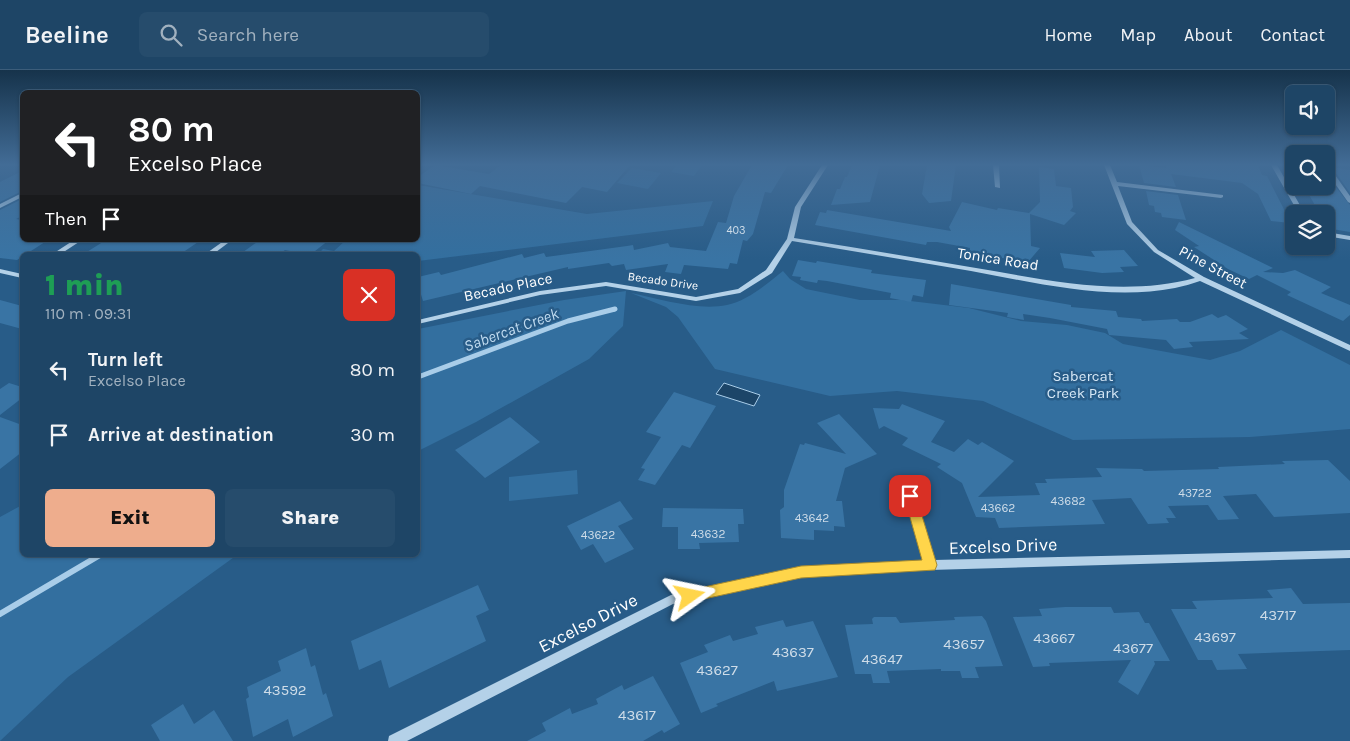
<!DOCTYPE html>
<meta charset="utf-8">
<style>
:root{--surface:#1e4566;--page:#264c6c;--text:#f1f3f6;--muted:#a1b1bf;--line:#3c5d7a;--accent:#eead8d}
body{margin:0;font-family:Karla,sans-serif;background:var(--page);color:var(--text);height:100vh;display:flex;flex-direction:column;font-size:19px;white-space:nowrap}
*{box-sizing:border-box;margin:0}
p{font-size:16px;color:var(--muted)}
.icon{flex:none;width:28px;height:28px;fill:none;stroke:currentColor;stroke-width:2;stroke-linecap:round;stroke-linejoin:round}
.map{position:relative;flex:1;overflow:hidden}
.side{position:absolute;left:20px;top:182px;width:400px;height:305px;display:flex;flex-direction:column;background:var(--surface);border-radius:8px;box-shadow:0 1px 4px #0004,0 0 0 1px var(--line)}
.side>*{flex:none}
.banner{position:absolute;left:20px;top:20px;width:400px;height:152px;border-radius:8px;box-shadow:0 1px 4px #0004,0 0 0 1px var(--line);background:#202124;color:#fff;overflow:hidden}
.tools{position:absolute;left:1285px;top:15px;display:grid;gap:10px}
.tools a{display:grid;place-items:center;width:50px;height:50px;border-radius:8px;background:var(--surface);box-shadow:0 1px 4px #0004,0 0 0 1px var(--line);font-size:25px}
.pin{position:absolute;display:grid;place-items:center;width:42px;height:42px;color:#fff;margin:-21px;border-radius:10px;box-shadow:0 2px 8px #0006}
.me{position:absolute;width:55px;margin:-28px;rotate:78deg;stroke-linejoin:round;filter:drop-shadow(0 0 4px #0008)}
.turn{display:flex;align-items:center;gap:18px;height:105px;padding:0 25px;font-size:22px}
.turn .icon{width:65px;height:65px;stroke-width:2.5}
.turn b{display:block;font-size:35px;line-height:42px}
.then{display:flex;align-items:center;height:48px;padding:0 25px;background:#0003;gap:10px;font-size:19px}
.round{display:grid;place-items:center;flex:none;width:52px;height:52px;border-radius:8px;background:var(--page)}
.overview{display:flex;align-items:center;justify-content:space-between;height:85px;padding:0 25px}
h1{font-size:30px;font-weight:800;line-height:38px;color:#1e9e55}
.action{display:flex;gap:10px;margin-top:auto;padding:10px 25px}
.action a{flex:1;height:58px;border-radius:8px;background:var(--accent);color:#111;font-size:20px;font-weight:800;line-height:58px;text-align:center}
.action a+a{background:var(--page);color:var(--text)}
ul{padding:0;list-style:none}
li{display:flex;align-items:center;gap:15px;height:65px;padding:0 25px}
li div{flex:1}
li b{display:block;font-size:19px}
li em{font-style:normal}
header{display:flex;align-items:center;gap:30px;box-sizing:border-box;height:70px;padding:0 25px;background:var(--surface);border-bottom:1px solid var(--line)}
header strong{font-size:24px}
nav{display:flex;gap:28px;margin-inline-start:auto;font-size:18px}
.search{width:350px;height:45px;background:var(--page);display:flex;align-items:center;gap:12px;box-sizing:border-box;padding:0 18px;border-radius:8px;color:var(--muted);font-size:19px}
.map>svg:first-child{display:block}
.green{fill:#336f9f}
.water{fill:#1c4568;stroke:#a9cde9}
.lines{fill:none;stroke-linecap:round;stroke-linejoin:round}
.stream-far2{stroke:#a9cde9;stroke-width:4}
.stream-far1{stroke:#a9cde9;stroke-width:5}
.stream{stroke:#a9cde9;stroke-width:6}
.building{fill:#3974a4}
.minor{fill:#b4d1e8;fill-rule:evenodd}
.route{fill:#ffd54a;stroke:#a68a30}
.labels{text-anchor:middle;stroke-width:5;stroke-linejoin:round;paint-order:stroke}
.far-number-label{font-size:11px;fill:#cedce8}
.far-street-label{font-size:12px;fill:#fff;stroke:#285c88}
.number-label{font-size:12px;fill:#cedce8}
.street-label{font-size:15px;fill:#fff;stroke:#285c88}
.park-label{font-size:15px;fill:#d8e9f7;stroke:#285c88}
.near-number-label{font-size:15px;fill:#cedce8}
.water-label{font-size:16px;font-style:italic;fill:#c0dbf0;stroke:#285c88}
.near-street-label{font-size:18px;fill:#fff;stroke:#285c88}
</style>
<header>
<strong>Beeline</strong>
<div class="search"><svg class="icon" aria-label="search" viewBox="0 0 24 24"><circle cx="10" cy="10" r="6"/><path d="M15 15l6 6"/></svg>Search here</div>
<nav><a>Home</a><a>Map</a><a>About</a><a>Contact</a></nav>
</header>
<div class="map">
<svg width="1350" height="671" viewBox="0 0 1350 671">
<rect width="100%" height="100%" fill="#285c88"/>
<path class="green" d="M677,95H702L694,106L671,102Z
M632,98L661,103L648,119L617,113Z
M418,115L587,144L713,131L703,156L418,191V185H317L323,179L334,181L346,170H418Z
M783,201L790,209L806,219L860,230H902L969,238L1021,251L1067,255L1105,263L1123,274L1210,290L1240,281L1281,260L1350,295V359L1250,367L1073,370L983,331L897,321L830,326L715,299L678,247L666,237L631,223C661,229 697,241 727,235C747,231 768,213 783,201Z
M626,221L623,256L589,289L476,352L418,381V259L564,230Z
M577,400L578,424L509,431V407Z
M22,435V485H237L68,607L0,671V447Z"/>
<path class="water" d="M724,313L760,325L754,336L716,324Z"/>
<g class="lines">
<path class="stream-far2" d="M613,240L615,239"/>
<path class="stream-far1" d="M418,307L568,251L615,239"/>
<path class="stream" d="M0,544L100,485"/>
</g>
<path class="building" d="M435,95L489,104L501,95H630L607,122L582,117L566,133L480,116L471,124L418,113V107Z
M752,95H788L771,123L765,122L753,164L747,171L743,170L737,194L730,193L728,199L684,195L681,204L665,202L668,194L626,200L624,194L612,196L609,193L568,199V197L423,231L418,215V207L439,202L441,205L522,184L524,188L544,183L546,187L627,176L633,175L634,180L668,173L670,177L706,181L718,152L726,153L734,126Z
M852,95H880L870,132L831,135L837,119H840L845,107H847Z
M927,95H956L951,131L929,133L922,124Z
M1139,95L1166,98V95H1258L1262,105L1267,106L1291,153L1271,151L1258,124L1242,113L1171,104L1176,117L1144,113Z
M1039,97L1054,99L1056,116L1071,118L1073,137L1070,141L1076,143L1064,155L1030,144L1031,176L1040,178L1028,192L970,183V178L937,172H927L926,175L815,155L820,142L826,143L827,140L951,161L949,157L962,132L997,140L998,138L1029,143L1040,132Z
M1332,97L1350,100V123Z
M22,101V121L0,132V112Z
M1326,105L1350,135V162L1326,158V144H1320L1304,116H1326Z
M1146,121L1178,125L1186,150L1162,147L1161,143L1155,142L1154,136L1149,135Z
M22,129V146L16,149L22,150V170H48L17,190L0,188V140Z
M1179,152L1273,198L1263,202L1283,203L1295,200L1331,217L1321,223L1350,235V245L1343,251L1287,225L1291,222L1257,205L1249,209L1228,199L1194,177L1199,176L1175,160Z
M106,170H201L179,185H82Z
M260,170H329L310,185L285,180L278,185H239Z
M1124,180L1138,196L1120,197L1124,202L1102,203L1064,198L1060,183L1095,187L1091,181Z
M798,190L816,193L817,191L872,200L871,203L926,210L923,227L913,225L911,232L890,228L891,223L827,211L818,210L817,213L800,210L801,207L792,206Z
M951,214L1071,235V237L1116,241L1118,247L1141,249L1142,251L1177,249L1180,252H1190L1212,244L1218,248L1226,245L1248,259L1239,263L1249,269L1189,272L1193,277L1174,279L1166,270L1109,265L1107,259L1050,248L1023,244L1024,250L1007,247L1008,243L949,235Z
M0,230L22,236V259L0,253Z
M9,313L22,317V328L0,345V319Z
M674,322L716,336L690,378L682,375L655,415L638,410L645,399L641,398L661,367L646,362Z
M902,334L945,351L931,372L954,382L968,369L978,375L982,372L1014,391L978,427L1040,425L1035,413H1047L1045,409L1102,407L1096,398L1142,399L1144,401L1219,399L1218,397L1285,394L1282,391L1328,390L1350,411V443L1274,447L1256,424L1223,426L1239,449L1218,450L1208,435L1168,436L1176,448H1166L1169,453L1148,454L1131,428L1092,430L1105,454L999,458L995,448L976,447L962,413L937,397L941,394L902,375L908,368L884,356L879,359L873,338L899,339Z
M839,344L877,384L845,398L836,431H842L845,457L834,456V461L814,460V470L781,468L780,440L784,437V420L800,374L804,375L805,373L846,384L817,353Z
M0,347L22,355V382L0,399Z
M510,347L540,372L485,408L455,380Z
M620,431L633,449L618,456L634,479L605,493L593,474L581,480L567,456Z
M663,438L743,439L744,454H738L739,472L699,473L700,479H678V457H662Z
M478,515L489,540L476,546L486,571L389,618L381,590L359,600L351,571Z
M1291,518L1303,534L1350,533V580L1238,584L1247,599L1217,600L1212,590H1198L1171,539H1197L1192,531L1273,528L1267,520Z
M1065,537H1111L1114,543L1139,542L1145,553H1149L1170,591H1154L1155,594L1138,625L1118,612L1131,590L1049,593L1050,596L1033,597L1013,547L1042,546L1039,539Z
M982,546L986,551L1003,596L975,597L979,608H962L960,601H941V599L887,601L890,613H873L871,604H855L845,555L873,554L872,549L874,547H896L900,553L955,550L954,547Z
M783,550L786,557L813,551L838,607L777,621L774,611L716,634L718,636L701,643L680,593L708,582L704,575L730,565L733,571L758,564L755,557Z
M306,578L311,597L315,595L323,625L326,623L333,646L293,667L288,649L253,667L246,629L249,627L247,617L281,601L278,591Z
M653,606L680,654L664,663L662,660L643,671H527L546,661L542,653L570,638L572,644L598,634L596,629L622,615L624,620Z
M183,634L194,654L214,640L233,671H160L151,655Z"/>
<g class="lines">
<path class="minor" d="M822,95H828L801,137L794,168C852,177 911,187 970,197C1044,209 1120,228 1195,208L1154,182L1127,154L1104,95H1110L1117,112L1223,125V127L1221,128L1118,116L1132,152L1158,180L1204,207L1350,275V281L1200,211C1192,214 1183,216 1175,218C1108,231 1037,213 971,201C912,191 852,181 792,171L772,203L740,223L696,231L606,216L540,225L418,254V250L540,221L606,212L696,227L738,219L766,200L787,169L795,137Z
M993,95H999L1000,118L995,117Z
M1271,95H1277L1305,144H1299Z
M1326,95H1328L1350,126V133L1348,132L1326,101Z
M22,123V127L0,138V134Z
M1326,162L1350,166V170L1326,166Z
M74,170H82L59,185H51Z
M225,170H232L212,185H204Z
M0,199L22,204V208L0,203Z
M910,422L913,423L915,426L934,490L1350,480V488L930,500L801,507L673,534L407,671H388L389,666L671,525L801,497L923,491L905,426L907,423Z"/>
</g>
<linearGradient id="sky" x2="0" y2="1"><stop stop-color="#16334b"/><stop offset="0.5" stop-color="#426c96"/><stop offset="1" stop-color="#426c96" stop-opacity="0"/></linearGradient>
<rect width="1350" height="189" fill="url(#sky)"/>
<path class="route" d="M910,421L916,426L937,495L935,500L801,508L690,532L685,530L683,526L685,521L690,520L801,496L922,490L904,426Z"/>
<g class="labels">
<g class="far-number-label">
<text x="736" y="164">403</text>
</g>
<g class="far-street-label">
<text transform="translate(663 211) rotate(8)" y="4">Becado Drive</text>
</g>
<g class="number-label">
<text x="1195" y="427">43722</text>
<text x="1068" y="435">43682</text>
<text x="998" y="442">43662</text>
<text x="812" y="452">43642</text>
<text x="708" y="468">43632</text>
<text x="598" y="469">43622</text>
</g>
<g class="street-label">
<text transform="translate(998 189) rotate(9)" y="5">Tonica Road</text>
<text transform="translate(1213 197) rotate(28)" y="5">Pine Street</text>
<text transform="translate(508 217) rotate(-12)" y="5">Becado Place</text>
</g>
<g class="park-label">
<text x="1083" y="311">Sabercat<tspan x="1083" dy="17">Creek Park</tspan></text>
</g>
<g class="near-number-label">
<text x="1278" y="550">43717</text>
<text x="1215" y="572">43697</text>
<text x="1054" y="573">43667</text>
<text x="964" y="579">43657</text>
<text x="1133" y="583">43677</text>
<text x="793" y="587">43637</text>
<text x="882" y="594">43647</text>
<text x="717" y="605">43627</text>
<text x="285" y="625">43592</text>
<text x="637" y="650">43617</text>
</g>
<g class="water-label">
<text transform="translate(511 259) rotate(-20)" y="6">Sabercat Creek</text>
</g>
<g class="near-street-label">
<text transform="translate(1003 476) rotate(-2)" y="6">Excelso Drive</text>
<text transform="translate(588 553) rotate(-27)" y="6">Excelso Drive</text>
</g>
</g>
</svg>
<div class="tools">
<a><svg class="icon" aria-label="sound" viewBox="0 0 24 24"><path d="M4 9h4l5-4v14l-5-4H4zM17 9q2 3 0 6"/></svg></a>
<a><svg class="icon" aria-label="search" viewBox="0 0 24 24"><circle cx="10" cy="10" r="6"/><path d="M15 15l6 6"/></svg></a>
<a><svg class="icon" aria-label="layers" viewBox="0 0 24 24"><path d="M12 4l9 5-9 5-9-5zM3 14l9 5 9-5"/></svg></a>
</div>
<div class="pin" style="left:910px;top:426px;background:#d93025"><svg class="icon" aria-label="arrive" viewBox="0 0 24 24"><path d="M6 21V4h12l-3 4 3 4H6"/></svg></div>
<svg class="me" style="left:690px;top:526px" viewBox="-20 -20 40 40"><path d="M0-17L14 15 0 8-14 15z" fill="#ffd54a" stroke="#fff" stroke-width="4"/></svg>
<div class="banner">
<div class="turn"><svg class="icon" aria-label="left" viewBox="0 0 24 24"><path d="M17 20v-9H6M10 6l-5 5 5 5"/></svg><div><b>80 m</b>Excelso Place</div></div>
<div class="then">Then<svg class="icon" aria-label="arrive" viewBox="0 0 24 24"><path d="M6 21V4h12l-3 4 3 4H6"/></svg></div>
</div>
<section class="side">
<div class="overview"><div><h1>1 min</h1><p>110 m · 09:31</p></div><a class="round" style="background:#d93025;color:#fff"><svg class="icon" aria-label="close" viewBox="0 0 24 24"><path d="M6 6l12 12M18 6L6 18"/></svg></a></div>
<ul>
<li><svg class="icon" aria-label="left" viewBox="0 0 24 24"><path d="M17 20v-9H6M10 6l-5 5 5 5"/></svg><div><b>Turn left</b><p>Excelso Place</p></div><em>80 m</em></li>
<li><svg class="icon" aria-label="arrive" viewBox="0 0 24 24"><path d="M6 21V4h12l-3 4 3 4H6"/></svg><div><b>Arrive at destination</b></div><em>30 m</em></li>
</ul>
<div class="action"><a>Exit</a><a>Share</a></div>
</section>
</div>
